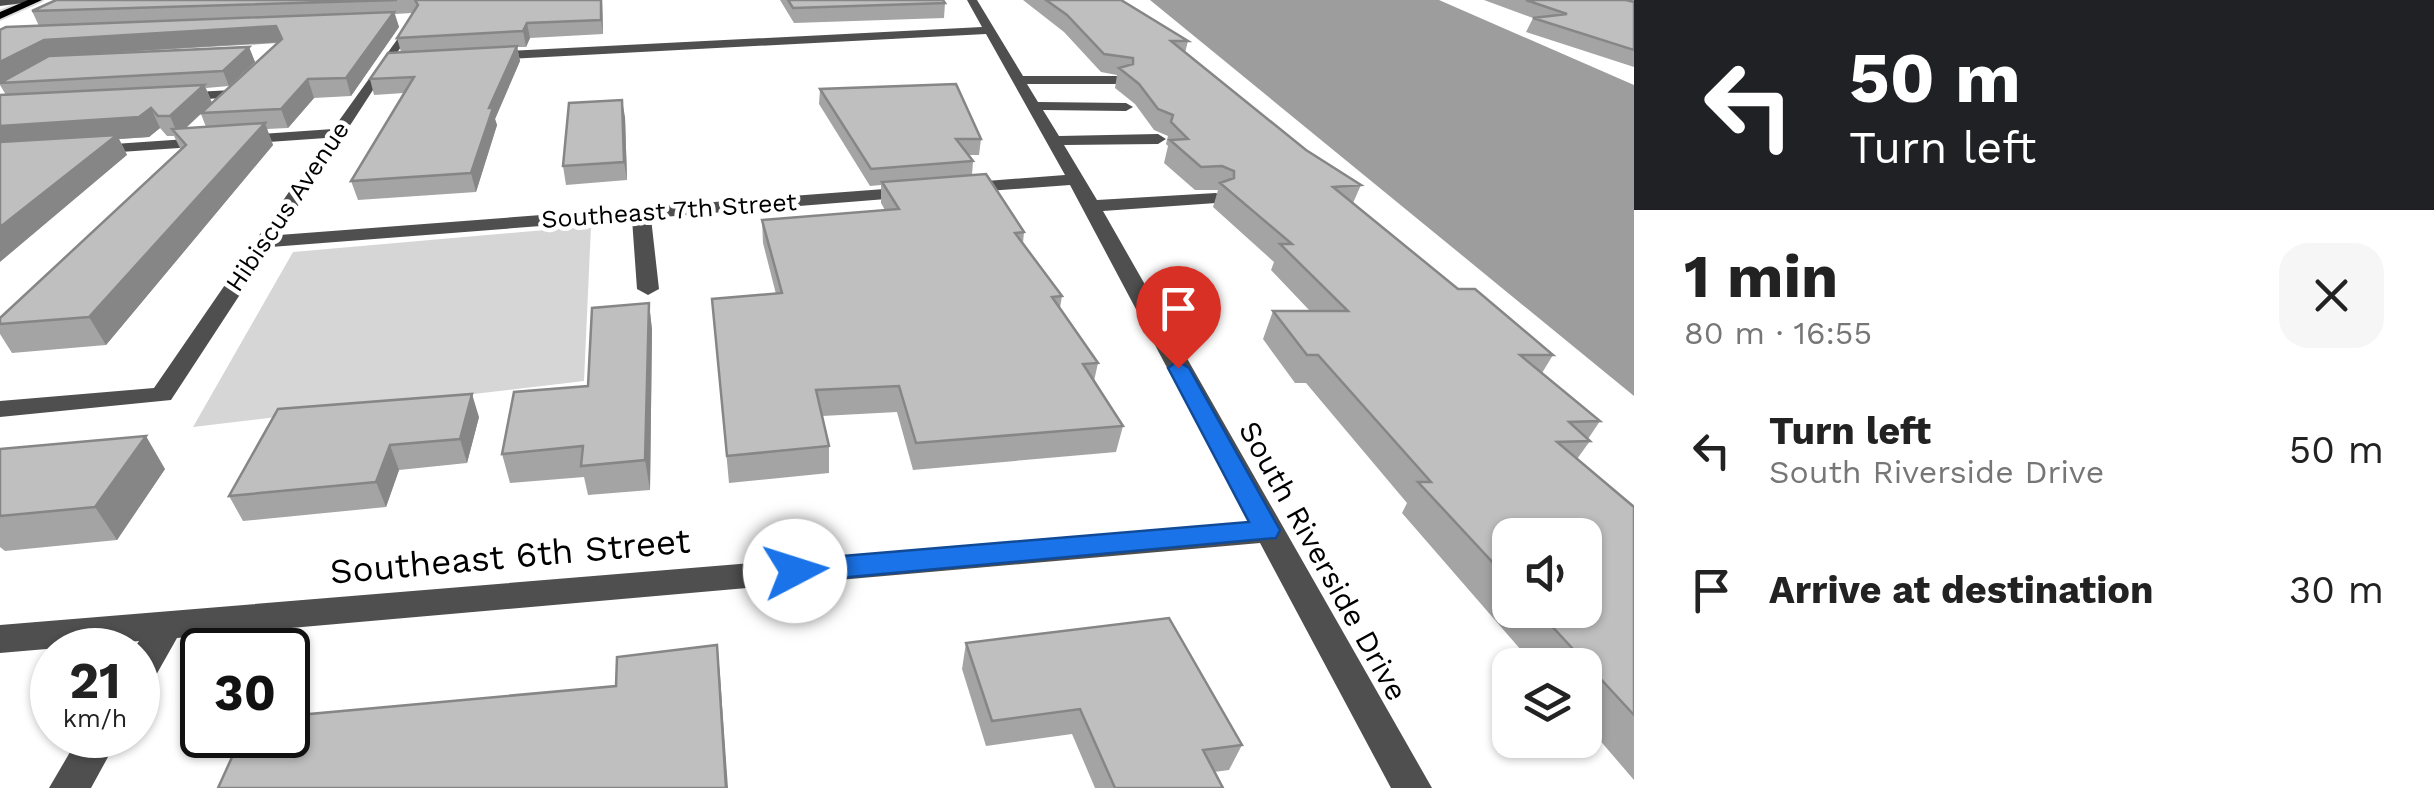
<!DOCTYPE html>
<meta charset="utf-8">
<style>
:root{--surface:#fff;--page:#f6f6f6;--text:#222;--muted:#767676}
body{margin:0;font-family:"Work Sans",sans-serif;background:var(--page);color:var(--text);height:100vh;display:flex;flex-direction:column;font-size:38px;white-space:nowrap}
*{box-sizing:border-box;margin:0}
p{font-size:32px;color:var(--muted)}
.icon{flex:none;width:55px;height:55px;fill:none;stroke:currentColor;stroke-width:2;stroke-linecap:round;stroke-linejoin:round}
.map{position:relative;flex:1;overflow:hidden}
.side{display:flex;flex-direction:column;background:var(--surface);width:800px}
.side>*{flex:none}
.top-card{background:#202124;color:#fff;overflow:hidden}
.fabs{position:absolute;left:1492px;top:518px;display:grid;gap:20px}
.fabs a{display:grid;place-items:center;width:110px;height:110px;border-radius:20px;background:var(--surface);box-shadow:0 2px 8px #0004;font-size:50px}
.speed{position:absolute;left:30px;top:628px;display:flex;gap:20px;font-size:50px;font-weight:700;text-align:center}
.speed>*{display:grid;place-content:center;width:130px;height:130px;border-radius:50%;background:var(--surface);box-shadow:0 2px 8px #0004;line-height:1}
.speed small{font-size:25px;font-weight:400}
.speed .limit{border:5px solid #111;border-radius:15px;background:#fff;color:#111}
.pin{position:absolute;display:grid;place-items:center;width:85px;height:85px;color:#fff;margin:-102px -42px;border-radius:50% 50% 50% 0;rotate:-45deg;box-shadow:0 0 10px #0007}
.pin .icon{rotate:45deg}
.me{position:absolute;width:110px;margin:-55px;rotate:85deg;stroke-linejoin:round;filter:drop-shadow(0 0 8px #0008)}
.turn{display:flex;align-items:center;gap:35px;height:210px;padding:0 50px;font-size:45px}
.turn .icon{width:130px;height:130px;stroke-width:2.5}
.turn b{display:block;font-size:70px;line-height:85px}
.round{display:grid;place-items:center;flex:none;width:105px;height:105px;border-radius:30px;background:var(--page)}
.overview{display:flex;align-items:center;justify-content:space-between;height:170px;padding:0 50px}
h1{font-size:60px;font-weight:700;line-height:75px}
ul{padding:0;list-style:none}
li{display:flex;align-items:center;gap:30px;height:140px;padding:0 50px}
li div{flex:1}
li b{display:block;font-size:38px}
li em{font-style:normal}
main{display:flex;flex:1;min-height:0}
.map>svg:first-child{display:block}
.green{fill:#d6d6d6}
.water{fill:#9d9d9d}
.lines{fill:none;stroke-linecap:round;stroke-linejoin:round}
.major-casing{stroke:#dbdbdb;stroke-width:4}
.minor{fill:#4f4f4f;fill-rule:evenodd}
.major{fill:#000;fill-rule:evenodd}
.wall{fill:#a4a4a4;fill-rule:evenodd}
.shaded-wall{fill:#868686}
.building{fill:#bfbfbf;stroke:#868686;stroke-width:2.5}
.route{fill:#1a73e8;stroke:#114b97;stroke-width:2.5}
.labels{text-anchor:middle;stroke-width:9;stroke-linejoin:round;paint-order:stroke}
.far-street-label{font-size:25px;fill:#000;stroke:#fff}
.street-label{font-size:30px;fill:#000;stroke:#fff}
.near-street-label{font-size:35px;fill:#000;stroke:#fff}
</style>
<main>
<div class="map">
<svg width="1634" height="788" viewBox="0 0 1634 788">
<rect width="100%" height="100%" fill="#fff"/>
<path class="green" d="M591,226L584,381L193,427L293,252Z"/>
<path class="water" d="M1150,0H1439L1634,85V396Z"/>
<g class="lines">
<defs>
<path id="major" d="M28,0H42L0,19V12Z"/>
</defs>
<use href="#major" class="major-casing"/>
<path class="minor" d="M0,0H38L39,1L0,6Z
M967,0H977L1023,76H1120L1127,80L1120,84H1027L1038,102L1126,103L1133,107L1126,111L1043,110L1059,136L1158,134L1166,139L1158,144L1064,145L1097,200L1216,193L1225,198L1216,203L1103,211L1432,788H1391L1260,543L177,638L151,684L138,688V650H133L139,641L0,653V625L1249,522L1070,185L961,193L952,188L961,183L1065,175L986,34L488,60L482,56L488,52L982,27Z
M414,16L419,19L279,235L911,187L920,192L911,197L651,218L659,289L648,295L637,289L632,219L271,247L171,400L0,417V401L154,388L326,138L91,154L85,152V146L333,129Z
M233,90L240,94L238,97L175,101L168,97L175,93Z
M80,735H120L91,788H49Z"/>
<use href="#major" class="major"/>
</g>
<path class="wall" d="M56,0H602L603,34L530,38L526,47H517L520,61L495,119L497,125L476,192L358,200L351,181L404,93L374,95L370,79L401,52L397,38L412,13L395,14L399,27L351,96L314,98L288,128L267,129L273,145L106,345L12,353L0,334V318L181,150L174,136H167L160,128L149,137L119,139L127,155L6,95L0,85V30L39,26L32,11ZM278,43L212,103L206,88L229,86L255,62L249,47L53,56ZM201,114L206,127L186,128Z
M780,0H943L945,3L944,18L794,23Z
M1023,0H1121L1188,41L1185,53L1306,150L1361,185L1353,203L1458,289L1553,355L1542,373L1600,421L1588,439L1590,441L1577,459L1634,507V780L1585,723V665H1534L1402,513L1407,503L1306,383H1295L1263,339L1273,311H1310L1271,270L1274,262L1213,207L1218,190H1195L1164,163L1168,146L1166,144L1168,136L1154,130L1135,104L1115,88L1117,75L1101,72L1064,32ZM1510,535L1585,610H1510Z
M1484,0H1634V67L1526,32L1533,18Z
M820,89L981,139L979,155H969L973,161L972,175L1024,232L1023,243L1062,296L1060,308L1098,363L1094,381L1123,426L1116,452L913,470L897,412L822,416L829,446V473L729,483L712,299L776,294L763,243L762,220L885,210L881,203V185L870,186L819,104Z
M625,117L627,180L566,185L563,166Z
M649,303L652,330L650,490L588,495L584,477L510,483L502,454L588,386Z
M479,417L467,463L399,470L386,507L243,521L229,496Z
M0,449L165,469L117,540L5,551L0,547Z
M966,643L1242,745L1229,770L1214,772L1223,788H1095L1072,734L986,746L962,669Z"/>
<path class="shaded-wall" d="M601,0H602L603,34L601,20Z
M394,12L399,27L351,96L346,78Z
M527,23L530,38L526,47L523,31Z
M276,26L282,42L53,56L0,83V62L44,40Z
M517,46L520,61L495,119L497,125L476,192L471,173L489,108Z
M249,47L255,62L229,86L223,71Z
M308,79L314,98L288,128L281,109Z
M204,85L212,103L178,135L170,116Z
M622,100L625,117L627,180L624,162Z
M151,108L160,128L149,137L119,139L127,155L0,262V126Z
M265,123L273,145L106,345L89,317Z
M649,303L652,330L650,490L645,460Z
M472,394L479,417L467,463L460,439Z
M146,436L165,469L117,540L95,507Z
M390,445L399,470L386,507L376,482Z
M717,645L720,676L728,788H726Z"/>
<path class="building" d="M56,0H397L32,11Z
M415,0H601V20L527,23L523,31L397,38L418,5Z
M788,0H943L945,3L793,8Z
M1046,0H1121L1188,41H1171L1306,150L1361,185L1333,187L1458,289H1475L1553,355H1520L1600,421L1569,422L1590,441L1557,442L1634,507V715L1537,610H1585V535H1510V581L1418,482H1431L1318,355H1307L1273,311H1348L1280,244H1292L1220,183L1234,178V171L1222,166L1201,167L1170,140L1188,139L1171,122L1173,115L1158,109L1139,84L1119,68L1133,64V58L1104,54L1067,15Z
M1526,0H1626L1634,2V50L1533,18L1567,14Z
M394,12L346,78L308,79L281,109L201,113L282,39L276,26L44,40L0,62V30L6,27Z
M517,46L489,108H493L471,173L351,181L414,77L370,79L388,53Z
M249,47L223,71L0,83L49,56Z
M956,84L981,139H956L973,161L871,169L820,89Z
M204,85L170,116H158L151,108L139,117L0,126V95Z
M622,100L624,162L563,166L569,103Z
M265,123L89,317L0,324V318L186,145L172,129Z
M117,135L0,227V142Z
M986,174L1024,232L1015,233L1062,296L1052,297L1098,363L1083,364L1123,426L916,443L899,386L816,390L829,446L727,456L712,299L782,293L762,220L899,209L882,182Z
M649,303L645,460L581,466L583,446L502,454L514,392L588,386L592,308Z
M472,394L460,439L390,445L376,482L229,496L278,409Z
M146,436L95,507L0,516V449Z
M1169,618L1242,745L1203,750L1223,788H1115L1080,709L992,721L966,643Z
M717,645L726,788H218L242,735H288V716L616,686L617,657Z"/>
<path class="route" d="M1178,361L1189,368L1280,530L1276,538L795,582L785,579L781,571L785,563L795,560L1249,522L1168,368Z"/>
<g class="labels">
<g class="far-street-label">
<text transform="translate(287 206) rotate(-56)" y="9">Hibiscus Avenue</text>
<text transform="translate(669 210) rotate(-4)" y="9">Southeast 7th Street</text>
</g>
<g class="street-label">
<text transform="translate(1323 561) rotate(61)" y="10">South Riverside Drive</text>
</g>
<g class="near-street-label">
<text transform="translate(510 556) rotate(-5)" y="12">Southeast 6th Street</text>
</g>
</g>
</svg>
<div class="fabs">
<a><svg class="icon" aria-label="sound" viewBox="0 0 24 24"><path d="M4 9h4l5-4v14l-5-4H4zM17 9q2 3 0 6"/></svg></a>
<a><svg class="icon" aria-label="layers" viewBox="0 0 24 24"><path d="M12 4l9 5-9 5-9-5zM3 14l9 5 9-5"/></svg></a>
</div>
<div class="speed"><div>21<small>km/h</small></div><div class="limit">30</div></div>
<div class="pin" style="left:1178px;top:368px;background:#d93025"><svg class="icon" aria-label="arrive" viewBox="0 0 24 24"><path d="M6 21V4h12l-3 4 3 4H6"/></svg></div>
<svg class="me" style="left:795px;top:571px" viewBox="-20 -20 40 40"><circle r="19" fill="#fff"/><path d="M0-13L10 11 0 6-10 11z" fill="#1a73e8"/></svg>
</div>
<section class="side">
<div class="top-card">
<div class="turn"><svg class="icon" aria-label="left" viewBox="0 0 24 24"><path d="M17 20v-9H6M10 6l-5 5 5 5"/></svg><div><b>50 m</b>Turn left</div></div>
</div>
<div class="overview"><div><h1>1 min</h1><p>80 m · 16:55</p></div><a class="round"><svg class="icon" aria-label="close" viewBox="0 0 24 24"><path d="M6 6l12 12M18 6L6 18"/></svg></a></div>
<ul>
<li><svg class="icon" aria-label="left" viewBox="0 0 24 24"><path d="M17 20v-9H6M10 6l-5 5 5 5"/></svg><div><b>Turn left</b><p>South Riverside Drive</p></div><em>50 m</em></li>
<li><svg class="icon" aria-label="arrive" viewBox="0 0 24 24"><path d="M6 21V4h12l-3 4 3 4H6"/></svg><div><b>Arrive at destination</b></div><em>30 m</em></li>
</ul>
</section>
</main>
